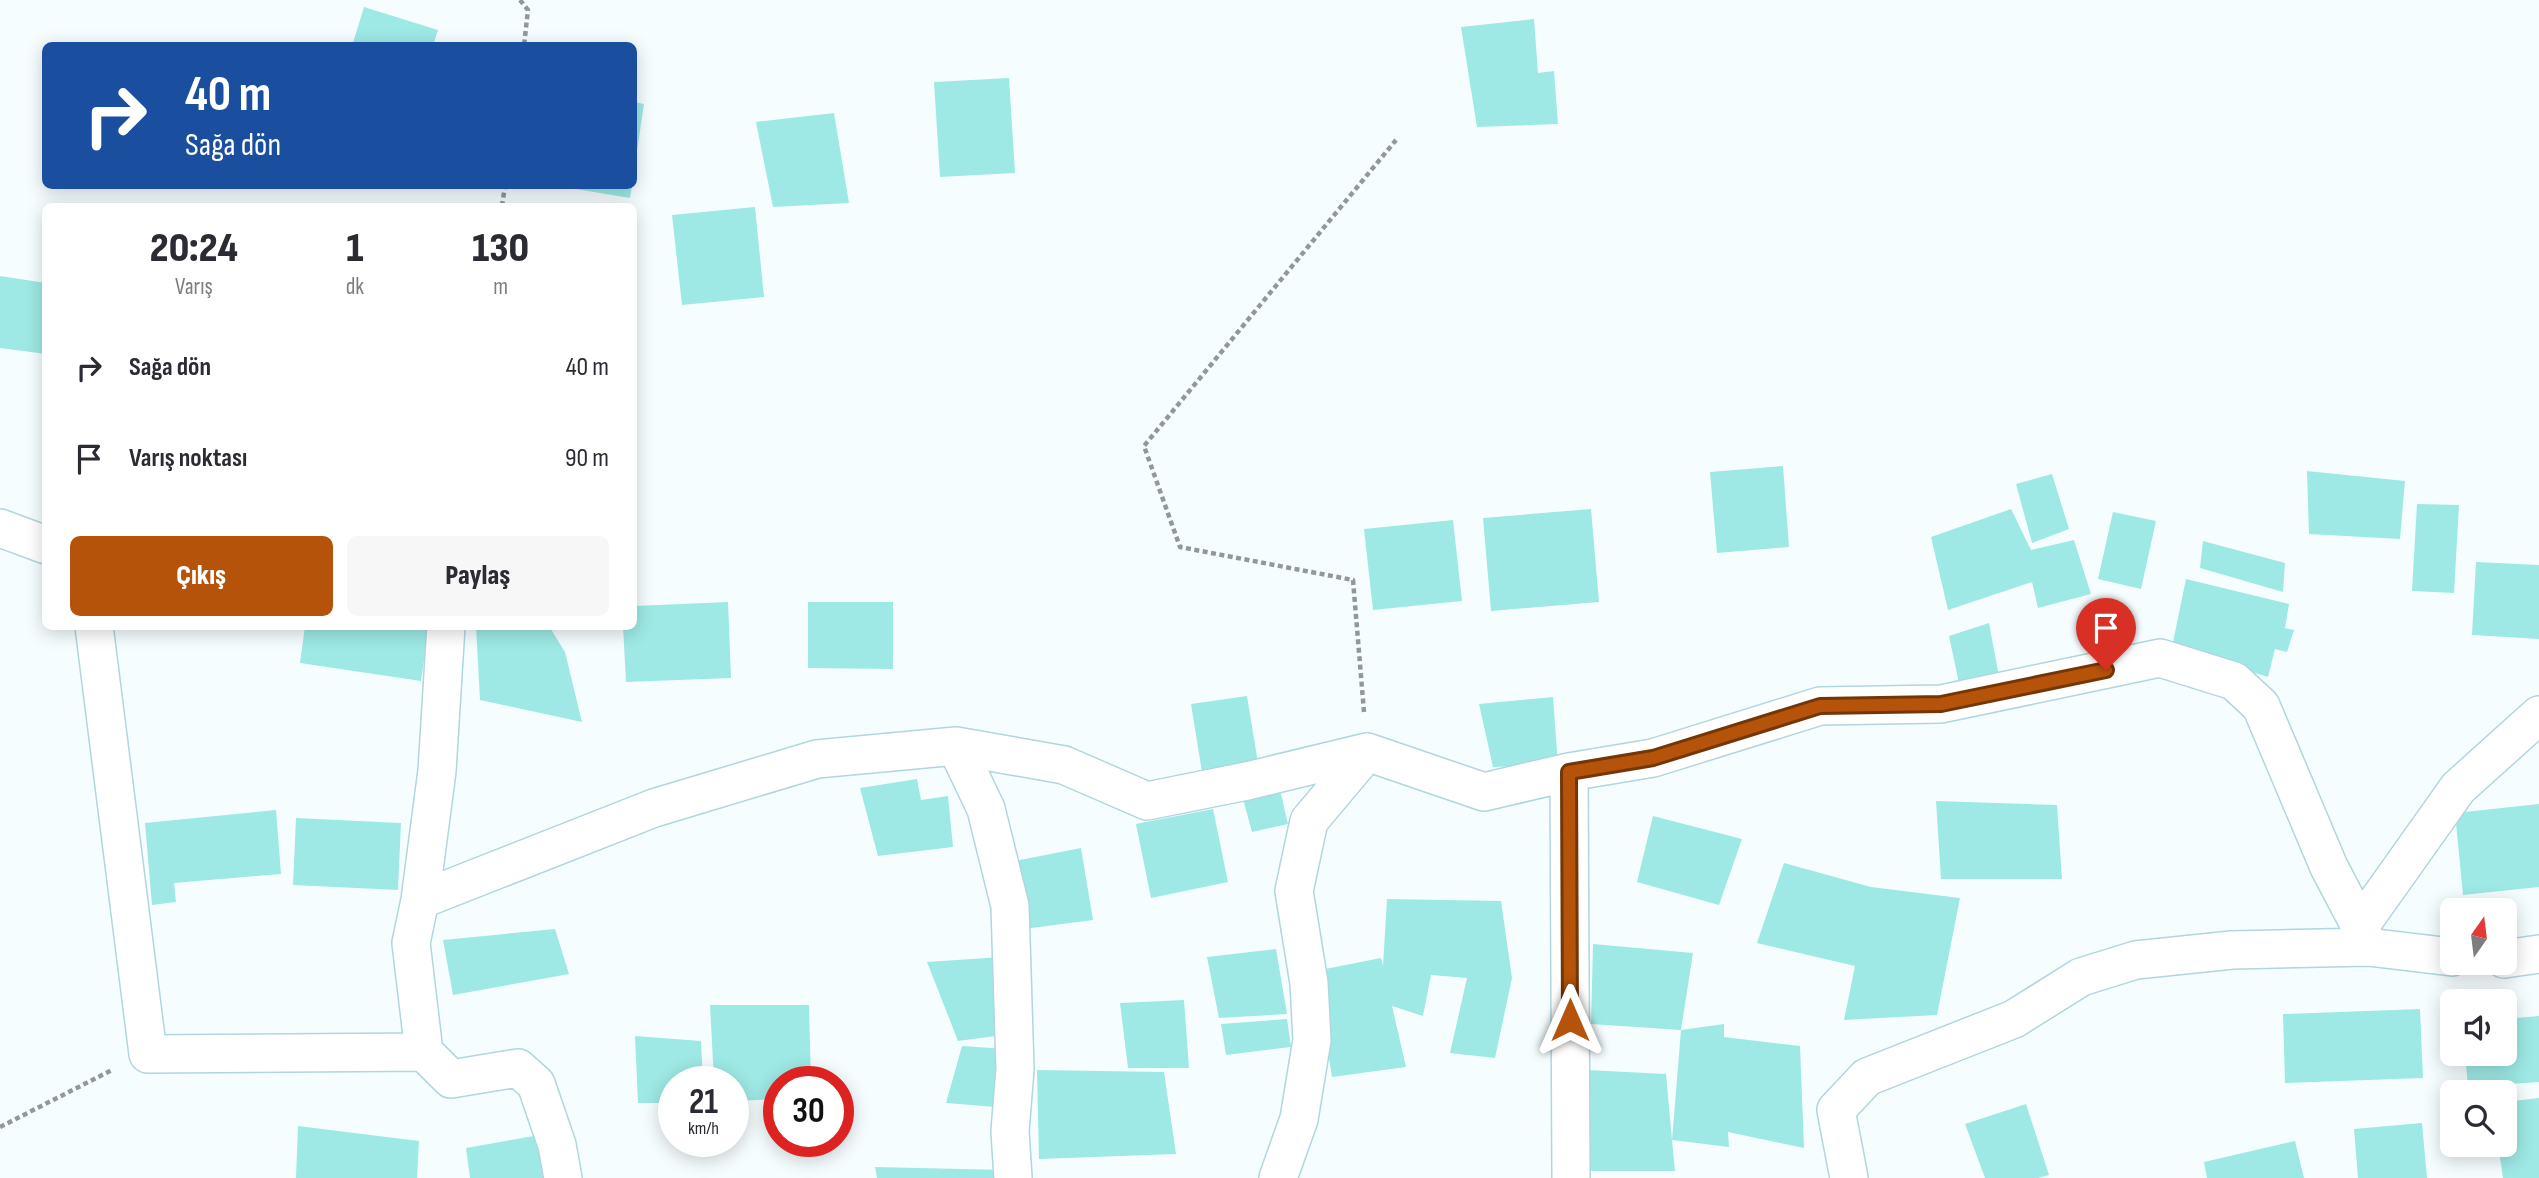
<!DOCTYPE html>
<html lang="tr">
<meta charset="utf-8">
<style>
:root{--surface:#fff;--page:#f7f7f7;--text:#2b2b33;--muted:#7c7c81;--accent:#b45309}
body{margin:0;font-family:"Sofia Sans Condensed",sans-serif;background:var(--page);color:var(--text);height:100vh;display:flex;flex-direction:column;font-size:26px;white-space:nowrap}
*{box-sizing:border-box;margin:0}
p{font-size:23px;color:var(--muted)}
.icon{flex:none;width:38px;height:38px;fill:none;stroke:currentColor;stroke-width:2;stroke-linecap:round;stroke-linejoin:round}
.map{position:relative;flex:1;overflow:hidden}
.details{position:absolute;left:42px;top:203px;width:595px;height:427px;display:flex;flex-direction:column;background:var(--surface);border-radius:10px;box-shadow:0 4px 18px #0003}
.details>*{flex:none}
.hud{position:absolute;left:42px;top:42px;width:595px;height:147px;border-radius:10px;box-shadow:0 4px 18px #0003;background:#1a4fa0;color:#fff;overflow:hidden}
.needle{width:46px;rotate:14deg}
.controls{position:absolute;left:2440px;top:898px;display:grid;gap:14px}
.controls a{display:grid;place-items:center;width:77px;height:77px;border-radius:10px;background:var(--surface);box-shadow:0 4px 18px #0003;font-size:35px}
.speed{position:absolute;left:658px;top:1066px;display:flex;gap:14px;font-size:35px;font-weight:700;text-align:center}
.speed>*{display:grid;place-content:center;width:91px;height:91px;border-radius:50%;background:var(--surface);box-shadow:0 4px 18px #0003;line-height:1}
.speed small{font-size:18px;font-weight:400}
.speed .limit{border:10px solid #d22;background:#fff;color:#111}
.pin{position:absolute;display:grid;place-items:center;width:60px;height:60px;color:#fff;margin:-72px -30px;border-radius:50% 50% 50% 0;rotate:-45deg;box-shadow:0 0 7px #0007}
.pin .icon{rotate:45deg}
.me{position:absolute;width:77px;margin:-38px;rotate:0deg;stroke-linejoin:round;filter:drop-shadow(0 0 5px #0008)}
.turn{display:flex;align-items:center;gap:24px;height:147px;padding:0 28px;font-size:32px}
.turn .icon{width:91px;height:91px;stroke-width:2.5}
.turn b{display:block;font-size:49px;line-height:60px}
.eta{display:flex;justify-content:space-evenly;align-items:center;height:119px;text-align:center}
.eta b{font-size:42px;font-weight:800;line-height:49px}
.action{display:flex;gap:14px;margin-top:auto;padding:14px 28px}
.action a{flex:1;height:80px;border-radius:10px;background:var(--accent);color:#fff;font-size:28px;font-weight:800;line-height:80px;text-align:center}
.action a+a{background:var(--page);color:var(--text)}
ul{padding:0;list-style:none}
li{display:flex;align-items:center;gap:21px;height:91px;padding:0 28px}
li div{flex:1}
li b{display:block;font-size:26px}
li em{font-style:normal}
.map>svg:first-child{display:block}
.building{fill:#9ee9e5}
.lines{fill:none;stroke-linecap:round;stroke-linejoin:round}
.street-casing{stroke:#b0d6de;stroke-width:40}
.path{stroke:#8f999b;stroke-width:4.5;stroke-dasharray:5 3.5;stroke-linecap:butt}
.street{stroke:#fff;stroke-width:37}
.route-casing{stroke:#753606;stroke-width:18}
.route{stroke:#b45309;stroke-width:12}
</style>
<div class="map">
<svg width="2539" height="1178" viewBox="0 0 2539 1178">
<rect width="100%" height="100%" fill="#f6fdff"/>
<path class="building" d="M364,7L438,30L433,46H352Z
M1534,19L1538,73L1554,71L1558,124L1477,127L1461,27Z
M1009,78L1015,173L940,177L934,82Z
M634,102L644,104L635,164H634Z
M834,113L849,203L773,207L756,122Z
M558,186H632L630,198Z
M755,207L764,297L682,305L672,215Z
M0,276L46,283V354L0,348Z
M1783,466L1789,547L1717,553L1710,472Z
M2307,471L2405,481L2400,539L2309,534Z
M2052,474L2069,529L2032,543L2016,484Z
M2417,504L2459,505L2454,593L2412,591Z
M1591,509L1599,602L1491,611L1483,518Z
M2011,509L2031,550L2074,540L2091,594L2038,608L2032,582L1948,610L1931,537Z
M2113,512L2156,521L2141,589L2098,579Z
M1453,520L1462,601L1373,610L1364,529Z
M2203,541L2285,563L2283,592L2200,568Z
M2476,562L2539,565V639L2472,635Z
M2186,579L2289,604L2285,628L2294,630L2287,652L2275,649L2268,677L2172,647Z
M728,602L731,678L626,682L623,626H634V606Z
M808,602H893V669L808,668Z
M1989,623L2000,682L1960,688L1949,636Z
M305,626H429L421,681L300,663Z
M476,626H549L565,652L582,722L480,700Z
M1247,696L1258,763L1202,772L1191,704Z
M1553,697L1558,765L1493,767L1479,704Z
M917,779L921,800L948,796L953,847L878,856L860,788Z
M1280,790L1288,824L1252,832L1243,799Z
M1936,801L2057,805L2062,879H1941Z
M2539,804V887L2463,895L2455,813Z
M1213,809L1228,882L1151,898L1136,824Z
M276,810L281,874L174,883L176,902L152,905L145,823Z
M1653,816L1742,839L1719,905L1637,882Z
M296,818L401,823L398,890L293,885Z
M1081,848L1093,920L1024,929L1010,862Z
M1784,863L1871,887L1960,898L1937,1015L1844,1020L1855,966L1757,943Z
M1387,899L1501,901L1512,978L1495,1058L1450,1053L1467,978L1431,975L1423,1016L1392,1006L1406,1067L1332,1077L1315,971L1381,958L1383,966Z
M555,929L569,974L453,995L443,940Z
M1593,944L1693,953L1681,1030L1591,1024Z
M1276,949L1287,1014L1219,1018L1207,957Z
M1001,957L1011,1034L958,1041L927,962Z
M1184,1000L1189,1068H1128L1120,1003Z
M710,1005H809L811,1082H779V1099L733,1101V1082H714Z
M2420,1009L2423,1078L2285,1083L2283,1014Z
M2539,1016V1082L2468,1087L2465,1054H2504V1019Z
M1287,1019L1291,1047L1226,1055L1221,1024Z
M1724,1024V1037L1800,1046L1804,1148L1728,1132L1729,1147L1672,1140L1675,1171H1587V1070L1666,1074L1672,1140L1681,1030Z
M635,1036L701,1041L703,1082H674V1103H638Z
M962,1046L1006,1049L1008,1108L946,1103Z
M1037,1070L1164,1072L1176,1154L1039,1159Z
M2539,1098V1178H2503L2498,1144H2504V1102Z
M2026,1104L2049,1175L2038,1178H1985L1965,1124Z
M2422,1123L2427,1178H2358L2354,1129Z
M298,1126L419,1141L417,1178H296Z
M539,1135L544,1178H470L466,1148Z
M2295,1141L2304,1178H2207L2204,1162Z
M875,1167L1005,1170L1006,1178H877Z"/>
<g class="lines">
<defs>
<path id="street" d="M0,528L46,545
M94,626L148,1054L424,1052
M956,746L986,809L1010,906L1015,1069L1010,1131L1013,1178
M1569,772L1571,1178
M420,900L437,771L446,626
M2360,926L2458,788L2539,715
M2504,959L2539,954
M563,1178L557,1145L536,1084L518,1068L451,1079L424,1052L411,943L420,900L654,808L817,759L956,746L1064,765L1147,801L1247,781L1367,752L1484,792L1569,772L1653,758L1820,706L1941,704L2160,658L2234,681L2261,706L2329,867L2360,926L2368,947
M1278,1178L1299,1119L1312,1040L1309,983L1294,891L1309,821L1367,752
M1849,1178L1836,1110L1867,1077L2014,1019L2081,977L2136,960L2232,950L2368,947L2452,957"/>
</defs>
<use href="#street" class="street-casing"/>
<path class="path" d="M520,0L528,10L524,46
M502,206L505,186
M1364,712L1353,580L1180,547L1144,446L1396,140
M0,1127L112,1070"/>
<use href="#street" class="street"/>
</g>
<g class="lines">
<defs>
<path id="route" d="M1570,1020L1569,772L1653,758L1820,706L1941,704L2106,670"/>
</defs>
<use href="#route" class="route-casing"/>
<use href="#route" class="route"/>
</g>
</svg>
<div class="controls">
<a><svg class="needle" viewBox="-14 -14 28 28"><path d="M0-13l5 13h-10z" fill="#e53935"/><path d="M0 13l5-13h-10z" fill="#7c7c81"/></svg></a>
<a><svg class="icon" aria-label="sound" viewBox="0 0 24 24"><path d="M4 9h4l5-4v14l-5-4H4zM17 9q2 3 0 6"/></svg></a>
<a><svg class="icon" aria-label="search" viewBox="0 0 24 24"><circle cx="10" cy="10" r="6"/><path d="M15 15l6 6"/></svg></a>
</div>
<div class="speed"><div>21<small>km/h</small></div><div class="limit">30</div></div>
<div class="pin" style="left:2106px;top:670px;background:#d93025"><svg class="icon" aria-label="arrive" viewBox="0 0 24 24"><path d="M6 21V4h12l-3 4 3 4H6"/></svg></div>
<svg class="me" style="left:1570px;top:1020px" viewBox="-20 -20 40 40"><path d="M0-17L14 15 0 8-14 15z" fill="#b45309" stroke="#fff" stroke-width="4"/></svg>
<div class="hud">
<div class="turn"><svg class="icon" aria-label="right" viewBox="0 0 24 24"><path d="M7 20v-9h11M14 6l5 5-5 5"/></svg><div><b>40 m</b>Sağa dön</div></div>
</div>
<section class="details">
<div class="eta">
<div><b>20:24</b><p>Varış</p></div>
<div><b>1</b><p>dk</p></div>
<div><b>130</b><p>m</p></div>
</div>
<ul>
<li><svg class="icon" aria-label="right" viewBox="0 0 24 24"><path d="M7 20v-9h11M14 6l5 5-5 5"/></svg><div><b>Sağa dön</b></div><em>40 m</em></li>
<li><svg class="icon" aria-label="arrive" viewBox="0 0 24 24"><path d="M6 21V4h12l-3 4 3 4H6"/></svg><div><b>Varış noktası</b></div><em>90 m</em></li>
</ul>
<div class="action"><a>Çıkış</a><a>Paylaş</a></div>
</section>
</div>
